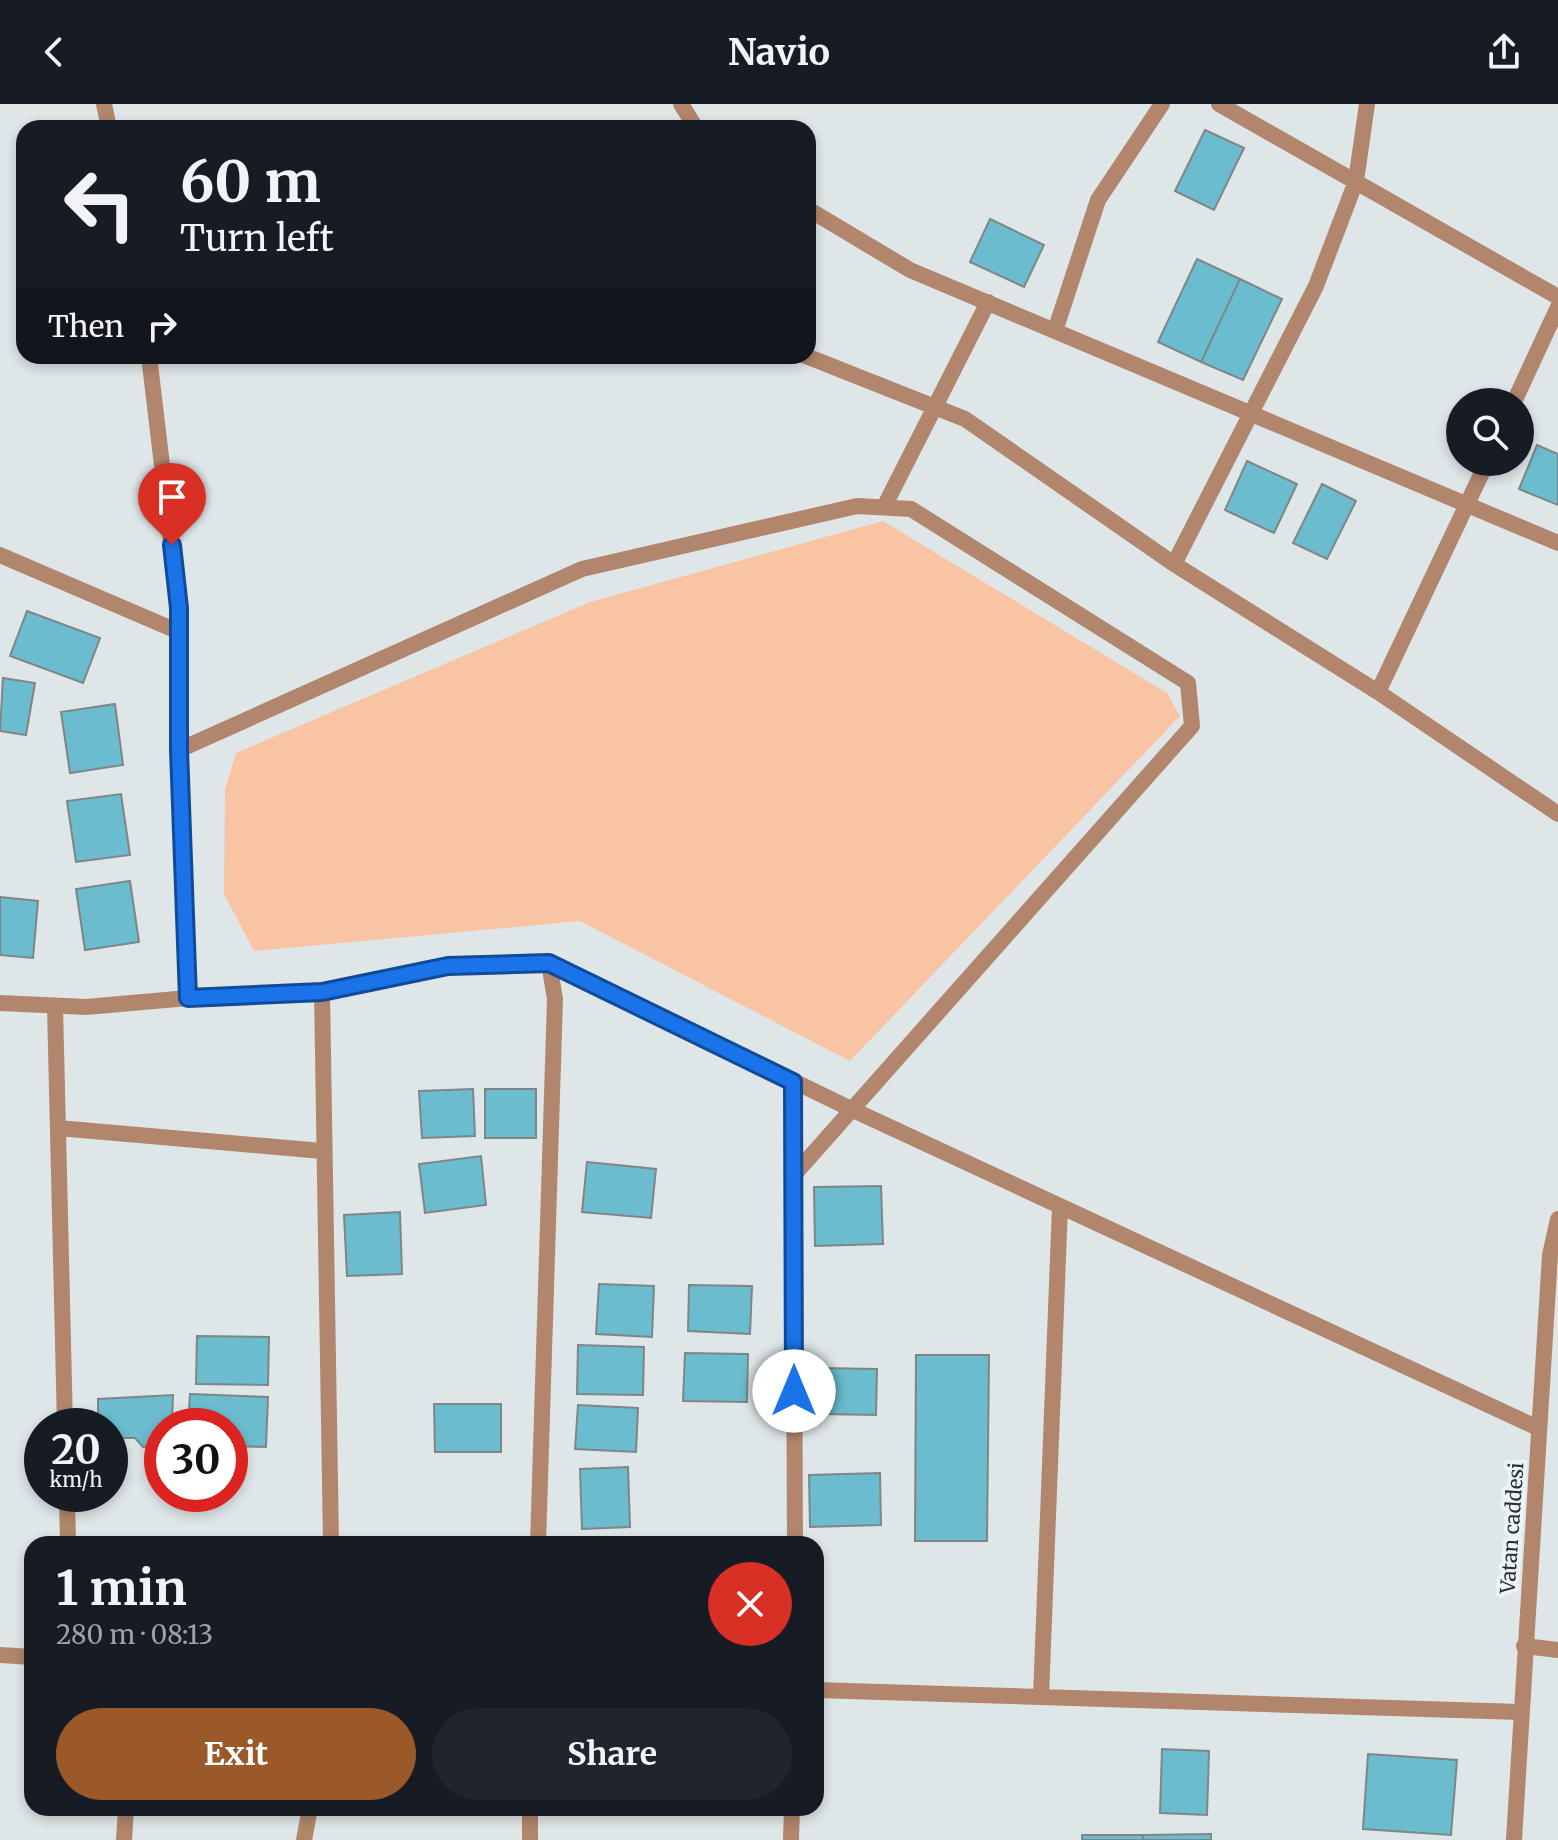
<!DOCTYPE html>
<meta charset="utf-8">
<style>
:root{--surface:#171b24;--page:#20242c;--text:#f1f3f6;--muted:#9ea1a6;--accent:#9b5828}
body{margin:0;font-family:Merriweather,serif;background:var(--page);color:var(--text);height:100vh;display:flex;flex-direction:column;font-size:30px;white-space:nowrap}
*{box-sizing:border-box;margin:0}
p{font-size:26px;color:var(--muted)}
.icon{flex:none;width:44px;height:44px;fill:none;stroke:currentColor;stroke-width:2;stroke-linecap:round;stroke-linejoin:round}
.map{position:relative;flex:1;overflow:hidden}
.sheet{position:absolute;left:24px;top:1432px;width:800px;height:280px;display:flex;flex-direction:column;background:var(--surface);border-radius:24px;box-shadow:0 4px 12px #0003}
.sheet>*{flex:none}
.guide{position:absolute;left:16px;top:16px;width:800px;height:244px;border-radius:24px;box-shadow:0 4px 12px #0003;background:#171b24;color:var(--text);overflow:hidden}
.buttons{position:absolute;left:1446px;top:284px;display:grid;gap:16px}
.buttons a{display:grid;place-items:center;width:88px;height:88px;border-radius:50%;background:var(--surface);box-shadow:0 4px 12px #0003;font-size:40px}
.speed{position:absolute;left:24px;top:1304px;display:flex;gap:16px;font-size:40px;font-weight:700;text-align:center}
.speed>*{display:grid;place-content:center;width:104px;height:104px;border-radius:50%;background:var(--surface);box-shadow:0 4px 12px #0003;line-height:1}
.speed small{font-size:20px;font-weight:400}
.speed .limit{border:12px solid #d22;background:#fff;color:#111}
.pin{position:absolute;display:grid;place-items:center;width:68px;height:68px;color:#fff;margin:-82px -34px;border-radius:50% 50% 50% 0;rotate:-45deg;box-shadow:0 0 8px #0007}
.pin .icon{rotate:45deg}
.me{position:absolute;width:88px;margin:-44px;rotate:0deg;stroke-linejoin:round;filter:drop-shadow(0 0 6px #0008)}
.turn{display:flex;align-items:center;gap:28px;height:168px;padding:0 32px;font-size:36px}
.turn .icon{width:104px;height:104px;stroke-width:2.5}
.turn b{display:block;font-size:56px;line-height:68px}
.then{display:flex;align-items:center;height:76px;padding:0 32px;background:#0003;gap:16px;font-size:30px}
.round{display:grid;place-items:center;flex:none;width:84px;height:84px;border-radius:42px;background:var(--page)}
.headline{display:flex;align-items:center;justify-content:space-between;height:136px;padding:0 32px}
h1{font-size:48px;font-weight:700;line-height:60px}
.cta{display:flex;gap:16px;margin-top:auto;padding:16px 32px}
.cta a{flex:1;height:92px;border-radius:48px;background:var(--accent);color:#fff;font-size:32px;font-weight:700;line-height:92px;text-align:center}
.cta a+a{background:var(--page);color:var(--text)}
header{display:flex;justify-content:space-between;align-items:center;height:104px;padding:0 32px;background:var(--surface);font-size:36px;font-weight:700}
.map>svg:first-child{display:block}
.green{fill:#f8c4a4}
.building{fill:#6abcce;stroke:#7e8687;stroke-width:2}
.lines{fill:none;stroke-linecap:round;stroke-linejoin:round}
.minor{stroke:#b1866c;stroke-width:16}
.tertiary{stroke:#b1866c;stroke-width:16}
.route-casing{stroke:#114b97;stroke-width:20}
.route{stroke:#1a73e8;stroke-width:14}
.labels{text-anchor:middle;stroke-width:8;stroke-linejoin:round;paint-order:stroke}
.street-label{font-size:20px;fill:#2c2f30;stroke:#ebf4f6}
</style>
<header><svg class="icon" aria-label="back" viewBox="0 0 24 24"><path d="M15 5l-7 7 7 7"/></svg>Navio<svg class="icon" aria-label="share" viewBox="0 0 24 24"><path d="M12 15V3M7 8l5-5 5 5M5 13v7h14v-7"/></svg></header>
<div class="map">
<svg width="1558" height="1736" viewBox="0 0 1558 1736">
<rect width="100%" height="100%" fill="#dee6e8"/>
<path class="green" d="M883,417L1167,589L1180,612L850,957L580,817L254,847L224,790L225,686L236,649L590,498Z"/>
<path class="building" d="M1205,26L1244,44L1214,106L1175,87Z
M990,115L1044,141L1024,183L970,158Z
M1197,155L1240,175L1201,258L1158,238Z
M1240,175L1282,195L1243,276L1201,258Z
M1537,341L1558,350V401L1519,385Z
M1247,357L1297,380L1274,429L1225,406Z
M1322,380L1356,397L1327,455L1293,439Z
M27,507L100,534L83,579L10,552Z
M3,574L35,579L26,631L0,627Z
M115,600L123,661L70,669L61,608Z
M121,690L130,751L76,758L67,697Z
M130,777L139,838L85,846L76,785Z
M0,793L38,797L33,854L0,851Z
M473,985L475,1032L422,1034L419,987Z
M485,985H536V1034H485Z
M481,1052L486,1101L425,1109L419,1060Z
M587,1058L656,1065L651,1114L582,1108Z
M881,1082L883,1140L815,1142L814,1083Z
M400,1108L402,1170L347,1172L344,1111Z
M599,1180L654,1182L652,1233L596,1230Z
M689,1181L752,1182L750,1230L688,1227Z
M197,1232L269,1233L268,1281L196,1280Z
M578,1241L644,1243L643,1291L577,1290Z
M685,1249L748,1250L747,1298L683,1297Z
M916,1251H989L987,1437H915Z
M822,1264L877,1265L876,1311L821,1310Z
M190,1290L268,1293L266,1343L230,1342V1322H188Z
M173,1291L172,1322H162V1342L143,1343L135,1334H110V1322H98V1295Z
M434,1300H501V1348H435Z
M578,1301L638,1304L636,1348L575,1345Z
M628,1363L630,1423L582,1425L580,1365Z
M880,1369L881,1421L810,1423L809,1371Z
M1162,1645L1209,1647L1207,1711L1160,1709Z
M1368,1650L1457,1656L1451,1731L1363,1725Z
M1211,1730V1736H1143V1731Z
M1082,1731H1143V1736H1082Z"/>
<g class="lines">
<path class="minor" d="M104,0L109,24
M681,0L696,24
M1219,0L1558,193
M808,105L910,166L1558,439
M1055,227L1098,96L1162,0
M806,252L965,315L1174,460L1378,588L1558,710
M1514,298L1558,203
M884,403L988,198
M0,451L177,527L179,504L149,252
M1174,460L1316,182L1356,77L1367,0
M177,527L188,894
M1378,588L1487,358
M179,646L582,465L857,402L911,405L1188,579L1192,622L793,1072
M322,888L331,1440
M0,899L86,903L188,894L322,888L448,862L549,859L851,1005L1538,1324
M55,902L65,1322
M793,978L795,1440
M58,1024L322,1047
M67,1390L68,1440
M538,1440L555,895L549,859
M1524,1542L1558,1546
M0,1551L32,1553
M816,1586L1521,1608
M1041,1593L1060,1102
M124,1736L126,1704
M304,1736L310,1704
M530,1736V1704
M791,1736L792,1704"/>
<path class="tertiary" d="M1514,1736L1550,1151L1558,1115"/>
</g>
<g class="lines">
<defs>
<path id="route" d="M172,441L179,504V646L188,894L322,888L448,862L549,859L793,978L794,1287"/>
</defs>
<use href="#route" class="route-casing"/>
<use href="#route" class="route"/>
</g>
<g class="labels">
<g class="street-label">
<text transform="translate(1512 1424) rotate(-86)" y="7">Vatan caddesi</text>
</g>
</g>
</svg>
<div class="buttons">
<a><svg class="icon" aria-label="search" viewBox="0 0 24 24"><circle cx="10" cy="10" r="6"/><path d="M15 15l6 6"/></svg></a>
</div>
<div class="speed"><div>20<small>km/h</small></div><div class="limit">30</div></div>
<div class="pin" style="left:172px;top:441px;background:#d93025"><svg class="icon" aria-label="arrive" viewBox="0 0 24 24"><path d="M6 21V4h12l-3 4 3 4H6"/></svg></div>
<svg class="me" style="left:794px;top:1287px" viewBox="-20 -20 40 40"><circle r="19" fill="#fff"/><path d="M0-13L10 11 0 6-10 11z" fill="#1a73e8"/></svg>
<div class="guide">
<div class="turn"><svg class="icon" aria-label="left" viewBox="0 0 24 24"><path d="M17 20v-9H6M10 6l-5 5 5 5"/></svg><div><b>60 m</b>Turn left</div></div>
<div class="then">Then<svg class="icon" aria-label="right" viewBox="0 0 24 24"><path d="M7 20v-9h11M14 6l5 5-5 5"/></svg></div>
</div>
<section class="sheet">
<div class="headline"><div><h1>1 min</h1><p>280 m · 08:13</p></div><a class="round" style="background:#d93025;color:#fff"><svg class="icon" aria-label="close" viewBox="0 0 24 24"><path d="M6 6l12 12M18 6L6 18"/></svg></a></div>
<div class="cta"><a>Exit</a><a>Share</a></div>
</section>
</div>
